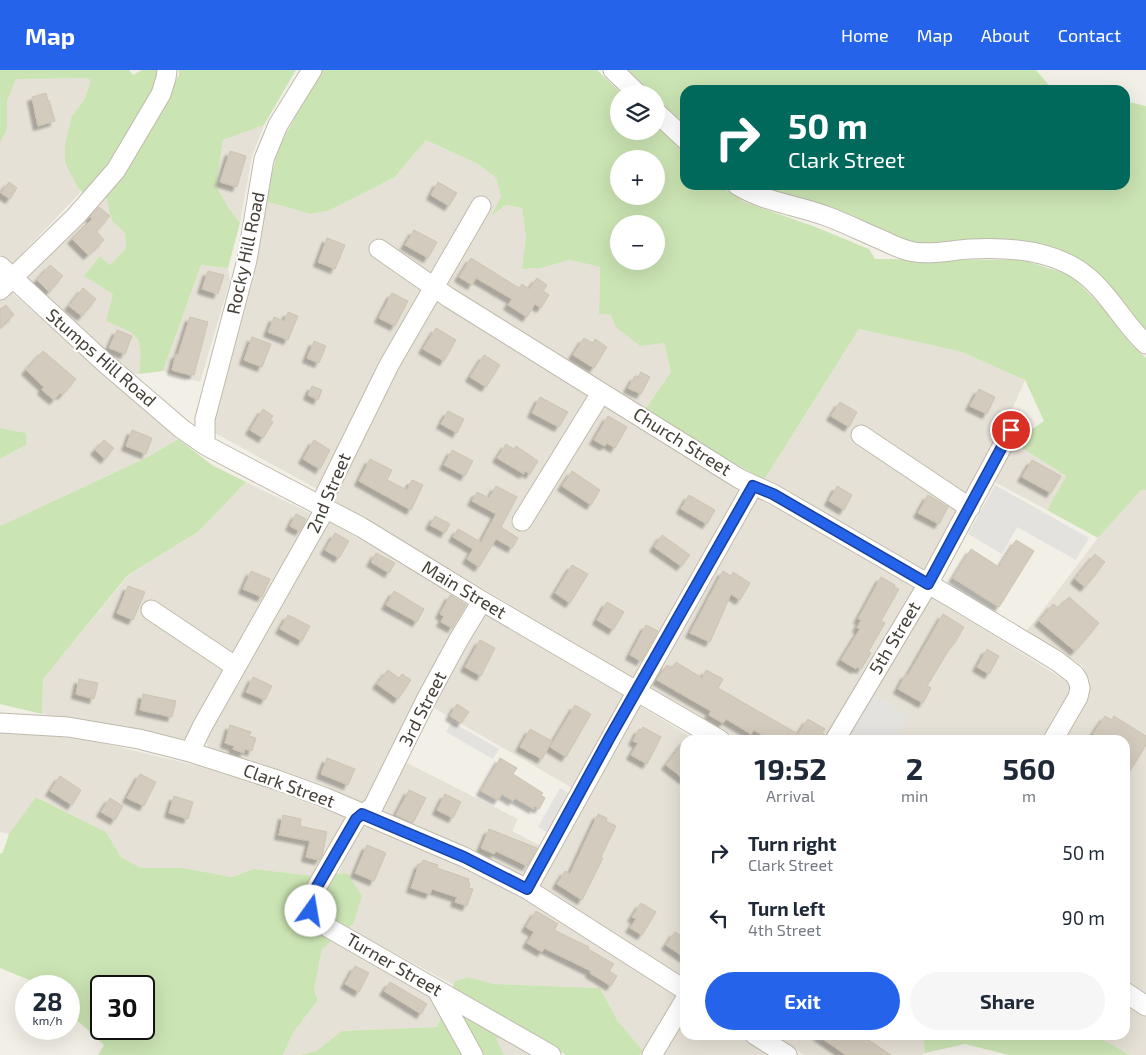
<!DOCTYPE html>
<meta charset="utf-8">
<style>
:root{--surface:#fff;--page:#f6f6f7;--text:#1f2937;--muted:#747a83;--accent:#2563eb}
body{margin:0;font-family:"Exo 2",sans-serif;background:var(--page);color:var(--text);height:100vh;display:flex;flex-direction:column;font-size:19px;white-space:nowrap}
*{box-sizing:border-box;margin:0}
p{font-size:16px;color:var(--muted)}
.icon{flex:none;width:28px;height:28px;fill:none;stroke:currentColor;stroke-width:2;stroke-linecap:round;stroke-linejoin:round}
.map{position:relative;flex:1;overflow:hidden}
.details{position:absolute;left:680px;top:665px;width:450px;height:305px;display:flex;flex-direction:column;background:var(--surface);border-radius:15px;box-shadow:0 5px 20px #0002}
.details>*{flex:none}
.top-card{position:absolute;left:680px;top:15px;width:450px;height:105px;border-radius:15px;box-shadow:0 5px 20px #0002;background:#00695c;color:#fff;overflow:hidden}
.controls{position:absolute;left:610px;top:15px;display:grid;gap:10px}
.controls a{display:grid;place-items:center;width:55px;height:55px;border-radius:50%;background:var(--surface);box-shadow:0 5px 20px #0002;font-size:25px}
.speed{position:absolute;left:15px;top:905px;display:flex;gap:10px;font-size:25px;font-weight:700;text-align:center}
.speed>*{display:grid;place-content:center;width:65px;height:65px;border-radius:50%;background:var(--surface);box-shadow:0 5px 20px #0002;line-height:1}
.speed small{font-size:12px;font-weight:400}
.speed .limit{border:2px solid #111;border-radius:8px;background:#fff;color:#111}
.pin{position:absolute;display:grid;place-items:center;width:42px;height:42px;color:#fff;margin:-21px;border:2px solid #fff;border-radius:50%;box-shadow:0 1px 5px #0007}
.me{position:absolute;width:55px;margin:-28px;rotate:13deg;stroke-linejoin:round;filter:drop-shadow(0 0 4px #0008)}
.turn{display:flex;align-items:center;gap:18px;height:105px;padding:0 25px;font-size:22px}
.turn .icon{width:65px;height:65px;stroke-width:2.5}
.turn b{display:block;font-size:35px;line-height:42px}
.eta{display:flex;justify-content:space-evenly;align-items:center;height:85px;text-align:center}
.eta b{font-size:30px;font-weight:700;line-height:35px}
.button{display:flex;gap:10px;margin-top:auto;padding:10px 25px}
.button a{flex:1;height:58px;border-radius:30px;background:var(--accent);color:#fff;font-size:20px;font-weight:700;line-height:58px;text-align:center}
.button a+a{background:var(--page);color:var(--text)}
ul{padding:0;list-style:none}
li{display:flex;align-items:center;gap:15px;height:65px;padding:0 25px}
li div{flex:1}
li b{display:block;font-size:19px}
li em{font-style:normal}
header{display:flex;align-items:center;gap:30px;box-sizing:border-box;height:70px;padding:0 25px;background:var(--accent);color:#fff}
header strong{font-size:24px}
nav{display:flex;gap:28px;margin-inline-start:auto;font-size:18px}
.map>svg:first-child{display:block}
.residential{fill:#e6e1d6}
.green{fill:#cbe4b3;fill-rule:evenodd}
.parking{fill:#e4e2df}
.building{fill:#d3cbbd;stroke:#cdc4b1;filter:url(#shadow)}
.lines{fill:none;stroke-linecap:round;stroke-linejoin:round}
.minor-casing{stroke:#c0baad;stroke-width:21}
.minor{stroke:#fff;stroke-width:19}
.route-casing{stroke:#184099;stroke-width:12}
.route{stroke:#2563eb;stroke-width:9}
.labels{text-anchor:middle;stroke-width:4.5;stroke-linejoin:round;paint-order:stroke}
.street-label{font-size:18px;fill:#454037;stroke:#fff}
</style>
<header>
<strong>Map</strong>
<nav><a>Home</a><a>Map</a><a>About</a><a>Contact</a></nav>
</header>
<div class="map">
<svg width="1146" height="985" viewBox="0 0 1146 985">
<defs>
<filter id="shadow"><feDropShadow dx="-4.5" dy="4.5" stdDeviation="1" flood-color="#0004"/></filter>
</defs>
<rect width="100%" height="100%" fill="#f2efe7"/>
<path class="residential" d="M36,7L86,8L92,10L84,30L72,46L73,105L78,118L81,122L11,195L0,184V73L7,59V31L16,9Z
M264,55L252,86L240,153L228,137L216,116L223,70Z
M426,70L478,94L496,108L501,126L493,144L506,135L522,138L526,167L523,199L541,198L570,190L600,197L599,244L611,245L664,273L671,302L644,341L540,277L444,213L479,153L465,145L428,206L360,331L317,419L215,363L216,332L265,131L310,144L328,141L395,107Z
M105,123L112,151L125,163L126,178L110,195L100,186L113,224L142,278L139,304L129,303L24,207Z
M201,195L228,198L230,211L200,312L163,301Z
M9,220L178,369L148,387L0,456V389L26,375L25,363L0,358V229Z
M437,231L588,325L510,451L526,461L604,336L739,420V430L636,609L333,430L384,320Z
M859,259L962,282L1025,310L1006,353L927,503L764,410Z
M1013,372L1066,406L1047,440L993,411Z
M246,412L314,445L186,670L42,644L43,609L129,505L198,462Z
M1141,420H1146V927L1125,912V670H1063L1090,622L1083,596L1026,562L1098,468Z
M756,427L915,515L825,670H741L648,616Z
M329,451L471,534L365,735L209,679L204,667Z
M930,526L1074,616L1049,670H896L909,646L871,624Z
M483,543L628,625L576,720L432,637Z
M638,635L696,670H685V910L539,815Z
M0,661L51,664L106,674L228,703L345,747L315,806L253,799L232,807L183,798H141L121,787L106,762L37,727L9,764L0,762Z
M403,691L518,749L512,761L545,778L523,808L379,740Z
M360,755L407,770L497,808L683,926L644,982L617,950L600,918L494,914L468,907L455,911L454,915L348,858L353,854L347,803L338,804Z
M338,866L447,931L437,957L342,961L316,981L300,985H283L293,963L318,930L314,920L322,879Z
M1125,934L1146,947V985H1130L1094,965H1125Z
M685,941V965H747L780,985H660Z
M773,965H923L925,983L920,985H804Z
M502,967L533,985H504L495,969Z"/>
<path class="green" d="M0,0H129L133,5L142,0H161L152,29L115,93L84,124L78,118L65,92V75L72,46L84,30L91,10L86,8L16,9L7,31V59L0,73Z
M179,0H296L264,55L223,70L216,116L228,137L240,153L228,198L201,195L163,301L139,304C143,265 141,266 106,251L113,224L84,206L100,186L110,195L126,178L125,163L112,151L105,123L148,59L179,5Z
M323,0H597L622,24H619V61H656V56L685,83V115H719L744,132L813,156L869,179L875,189L1022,190L1071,205L1102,237L1130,273L1146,288V420H1141L1098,468L1047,440L1066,406L1013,372L1044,351L1025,310L962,282L859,259L764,410L644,341L671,302L664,273L640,276L616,257L611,245L599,244L600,197L570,190L541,198L522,199L526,167L522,138L506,135L492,145L501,126L496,108L478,94L426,70L395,107L328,141L310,144L265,131L278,79L308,23ZM619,89H656V126H619ZM619,154H656V191H619Z
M622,0H1036L1053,20H685V61L656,33V24H647Z
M1125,31L1146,36V265L1080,194L915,175L748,115H1125Z
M0,358L26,363V375L0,389Z
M178,369L212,395L246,412L198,462L128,505L43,609L42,644L0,634V456L148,387Z
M36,727L106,762L121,787L141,798H183L232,807L253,799L315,806L347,803L362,826L353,854L322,879L314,920L318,930L293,963L283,985H98L104,975L69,943V916H38L32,911L0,898V784L3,782L9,764ZM101,916H144V959H101Z
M468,907L494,914L600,918L617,950L644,982L639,985H566L528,961L496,969L504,985H300L316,981L342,961L437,957L455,911Z
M923,965H1094L1130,985H1009L965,974L925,983Z"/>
<path class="parking" d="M995,415L1089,468L1076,490L1017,457L1002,484L968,464Z
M871,624L910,646L896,670H845Z
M452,652L499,679L493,689L446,662Z
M560,718L572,725L550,764L538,757Z"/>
<path class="building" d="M46,23L48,31L49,30L55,51L38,56L32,27Z
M230,81L246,86L237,117L220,112Z
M9,112L17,118L10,129L1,123Z
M438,112L457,123L449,136L431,125Z
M99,137L110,146L96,161L104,170L88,185L72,169L92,149L90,147Z
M414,160L437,172L428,188L405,175Z
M327,168L345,175L335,199L318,192Z
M471,188L519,218L522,214L529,219L537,208L547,215L543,221L549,225L541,238L535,234L527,247L508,235L512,229L476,208L472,215L459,207Z
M50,195L63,206L49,222L37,210Z
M208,201L224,205L218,224L202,219Z
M83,218L96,229L82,246L69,236Z
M392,223L408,231L395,256L379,248Z
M6,235L14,245L0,257V239Z
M288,242L298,246L288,270L268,262L274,247L284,251Z
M190,247L208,252L194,305L191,304L190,305L172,300L176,284L178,285Z
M436,258L456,270L444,291L423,279Z
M117,260L132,266L125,284L109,278Z
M252,267L271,274L262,297L244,290Z
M584,268L593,273L595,269L607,277L594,298L573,285Z
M314,271L326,276L319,293L307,288Z
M43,281L76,309L62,325L60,323L54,330L42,320L44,317L26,300Z
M484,285L500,295L486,317L470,307Z
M641,302L650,307L641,324L628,318L635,306L638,308Z
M312,316L322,320L318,330L308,325Z
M979,319L995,327L987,344L970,336Z
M540,327L568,342L559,357L532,343Z
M840,332L857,342L849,357L831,346Z
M263,339L273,346L270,350L273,352L263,368L250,360Z
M448,341L464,349L457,363L441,354Z
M608,346L627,357L615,378L607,373L605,376L594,370Z
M132,360L152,368L146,384L126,376Z
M104,370L114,378L105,389L95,380Z
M314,370L330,380L320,399L303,389Z
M506,374L514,379L516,376L538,391L530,404L525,401L524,404L497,388Z
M452,380L473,391L465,406L444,395Z
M370,389L392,400L387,410L407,420L412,410L423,415L411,440L359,411Z
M1032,390L1061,406L1051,423L1022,407Z
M572,401L600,420L591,435L562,416Z
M496,416L517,427L501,457L518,468L512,478L496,469L479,497L467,489L473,479L453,467L458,459L481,472L496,444L472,431L477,422L489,428Z
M837,416L852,425L844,440L829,431Z
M689,425L715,440L707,454L681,439Z
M928,425L948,437L939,454L918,443Z
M296,444L306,449L300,461L290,456Z
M435,446L450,454L445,463L430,455Z
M335,463L349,471L339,488L325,480Z
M662,465L690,485L681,496L654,477Z
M1016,470L1034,481L999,537L953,508L971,479L999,497Z
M376,483L395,493L389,503L371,492Z
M1095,484L1105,492L1085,517L1075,509Z
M572,495L588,504L570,533L555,523Z
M251,501L270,509L262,527L243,519Z
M723,501L731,506L733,502L750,513L740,530L731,524L710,572L690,563Z
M881,507L895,515L894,517L899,519L881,551L885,553L868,582L871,583L861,599L857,597L856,599L841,590L860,559L857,558L861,550L858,549Z
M128,516L145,522L133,550L117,543Z
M394,521L424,539L417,552L386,535Z
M450,525L466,535L452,558L441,552L444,546L440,544Z
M1069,527L1099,553L1075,581L1039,551L1053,534L1059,538Z
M607,532L624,542L613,560L597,550Z
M943,544L964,557L954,574L953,573L927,616L931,618L923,633L898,619L906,604L908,605Z
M288,545L310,556L302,571L280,559Z
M646,555L658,561L641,591L630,585Z
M480,570L495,578L481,606L465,597Z
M987,579L999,586L989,604L977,597Z
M676,592L702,608L706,600L723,609L718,618L798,664L808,649L825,659L822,663L825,665L824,670H770L754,660L751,664L726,649L723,653L709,645L711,641L657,610L667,595L672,598Z
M388,600L399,608L402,604L411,610L398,629L377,614Z
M253,607L272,616L265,630L246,622Z
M79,609L98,613L94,629L76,624Z
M143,624L176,631L172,647L140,640Z
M457,634L469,642L461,653L450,646Z
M575,635L591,644L566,687L550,677Z
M1105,646L1112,650L1114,646L1146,666V675L1125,709V670H1096L1098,666L1093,664Z
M230,655L251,662L249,666L256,668L252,681L245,679L244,683L233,679L234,676L225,673Z
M643,657L661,667L647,694L631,685L638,673L633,671L639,659L641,660Z
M530,659L552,671L542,689L520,677Z
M685,670V710L666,695Z
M327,688L355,699L348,715L321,704Z
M500,688L517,698L513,704L543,723L541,725L545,728L539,739L535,736L534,739L515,728L513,731L502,724L498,730L481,721Z
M140,704L156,712L144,736L127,728Z
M60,706L81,720L72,735L50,721Z
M409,720L426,728L413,753L396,745Z
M445,724L461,732L453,748L437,740Z
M174,726L193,732L188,749L169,743Z
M110,728L123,736L115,750L101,742Z
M598,744L607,748L606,751L616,756L601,787L603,788L582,830L557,814L565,801L570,804Z
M283,745L301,749L300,756L327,762L322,786L319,790L306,787L310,771L279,765Z
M489,759L537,778L527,796L496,781L494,784L481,778Z
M367,775L386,783L374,811L355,803Z
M423,790L438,795L437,798L469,809L468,812L470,813L469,818L473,819L467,836L455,832L457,827L432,819L430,824L411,818L419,794H421Z
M641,833L656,842L642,865L630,858L636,849L632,847Z
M536,841L558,854L554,860L589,877L588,879L614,894L609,901L617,906L611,916L590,903L591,901L544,878L542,882L527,873L534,862L526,857Z
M675,862L685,868V888L666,875Z
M355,896L369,903L359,922L345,914Z
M390,912L427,934L421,944L384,921Z
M817,965H861L891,985H846Z"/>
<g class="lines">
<defs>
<path id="minor" d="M613,0L638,24
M656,42L685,69
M737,115C764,132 796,135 826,146C845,153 863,162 882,170C892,175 902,180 914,182C933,185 952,180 970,179C1005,177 1047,180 1077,199C1107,218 1121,251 1146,274
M379,179L448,227L740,409L773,424L956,530L1057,591L1074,604L1078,610L1080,618L1078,627L1053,670
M0,196L105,293L182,359L205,375L361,457L482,531L720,670
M0,220L76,146L116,100L161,24L166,8L167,0
M861,365L970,438
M205,375V349L247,190L264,89L278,55L312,0
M522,451L601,323
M482,531L459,569L427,628L373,737L356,749L315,820C306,840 312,846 329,858L551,985
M151,540L236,597
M0,653L68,657L139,669L190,682L277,710L326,728L464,787L527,819L685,920
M835,670L928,514L1011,360
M190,682L202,657L324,441L325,425L389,295L481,136
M527,819L637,621L753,416
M438,922L473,985
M1125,922L1146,936
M755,965L787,985
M652,985L685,930"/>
</defs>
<use href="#minor" class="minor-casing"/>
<use href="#minor" class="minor"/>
</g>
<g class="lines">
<defs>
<path id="route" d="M311,841L310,831L315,820L356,749L362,744L464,787L527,819L610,667L753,416L773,424L928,514L1011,360"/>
</defs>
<use href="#route" class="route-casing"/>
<use href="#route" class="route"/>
</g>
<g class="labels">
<g class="street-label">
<text transform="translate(246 183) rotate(-78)" y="6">Rocky Hill Road</text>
<text transform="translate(101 288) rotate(41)" y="6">Stumps Hill Road</text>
<text transform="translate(682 372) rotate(32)" y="6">Church Street</text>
<text transform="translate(329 423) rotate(-67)" y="6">2nd Street</text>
<text transform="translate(464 520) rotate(31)" y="6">Main Street</text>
<text transform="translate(895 568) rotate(-59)" y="6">5th Street</text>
<text transform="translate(423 639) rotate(-63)" y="6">3rd Street</text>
<text transform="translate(289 716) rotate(20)" y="6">Clark Street</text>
<text transform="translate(394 895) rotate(30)" y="6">Turner Street</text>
</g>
</g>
</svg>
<div class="controls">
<a><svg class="icon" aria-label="layers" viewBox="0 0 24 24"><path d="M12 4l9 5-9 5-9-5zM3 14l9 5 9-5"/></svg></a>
<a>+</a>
<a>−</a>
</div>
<div class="speed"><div>28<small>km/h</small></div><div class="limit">30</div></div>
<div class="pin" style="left:1011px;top:360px;background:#d93025"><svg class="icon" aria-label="arrive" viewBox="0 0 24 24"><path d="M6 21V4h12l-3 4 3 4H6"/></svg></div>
<svg class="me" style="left:311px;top:841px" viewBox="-20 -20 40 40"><circle r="19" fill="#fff"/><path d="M0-13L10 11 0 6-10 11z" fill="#2563eb"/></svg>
<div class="top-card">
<div class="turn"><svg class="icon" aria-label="right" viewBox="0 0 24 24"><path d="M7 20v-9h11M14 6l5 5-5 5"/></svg><div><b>50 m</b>Clark Street</div></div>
</div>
<section class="details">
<div class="eta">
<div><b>19:52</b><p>Arrival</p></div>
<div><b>2</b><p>min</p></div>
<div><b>560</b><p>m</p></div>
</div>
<ul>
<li><svg class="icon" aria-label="right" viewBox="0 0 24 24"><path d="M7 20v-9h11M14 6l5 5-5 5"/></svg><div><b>Turn right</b><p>Clark Street</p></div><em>50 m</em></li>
<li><svg class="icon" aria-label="left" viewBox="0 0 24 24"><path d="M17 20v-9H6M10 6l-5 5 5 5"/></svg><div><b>Turn left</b><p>4th Street</p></div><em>90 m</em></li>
</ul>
<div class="button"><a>Exit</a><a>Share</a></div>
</section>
</div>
